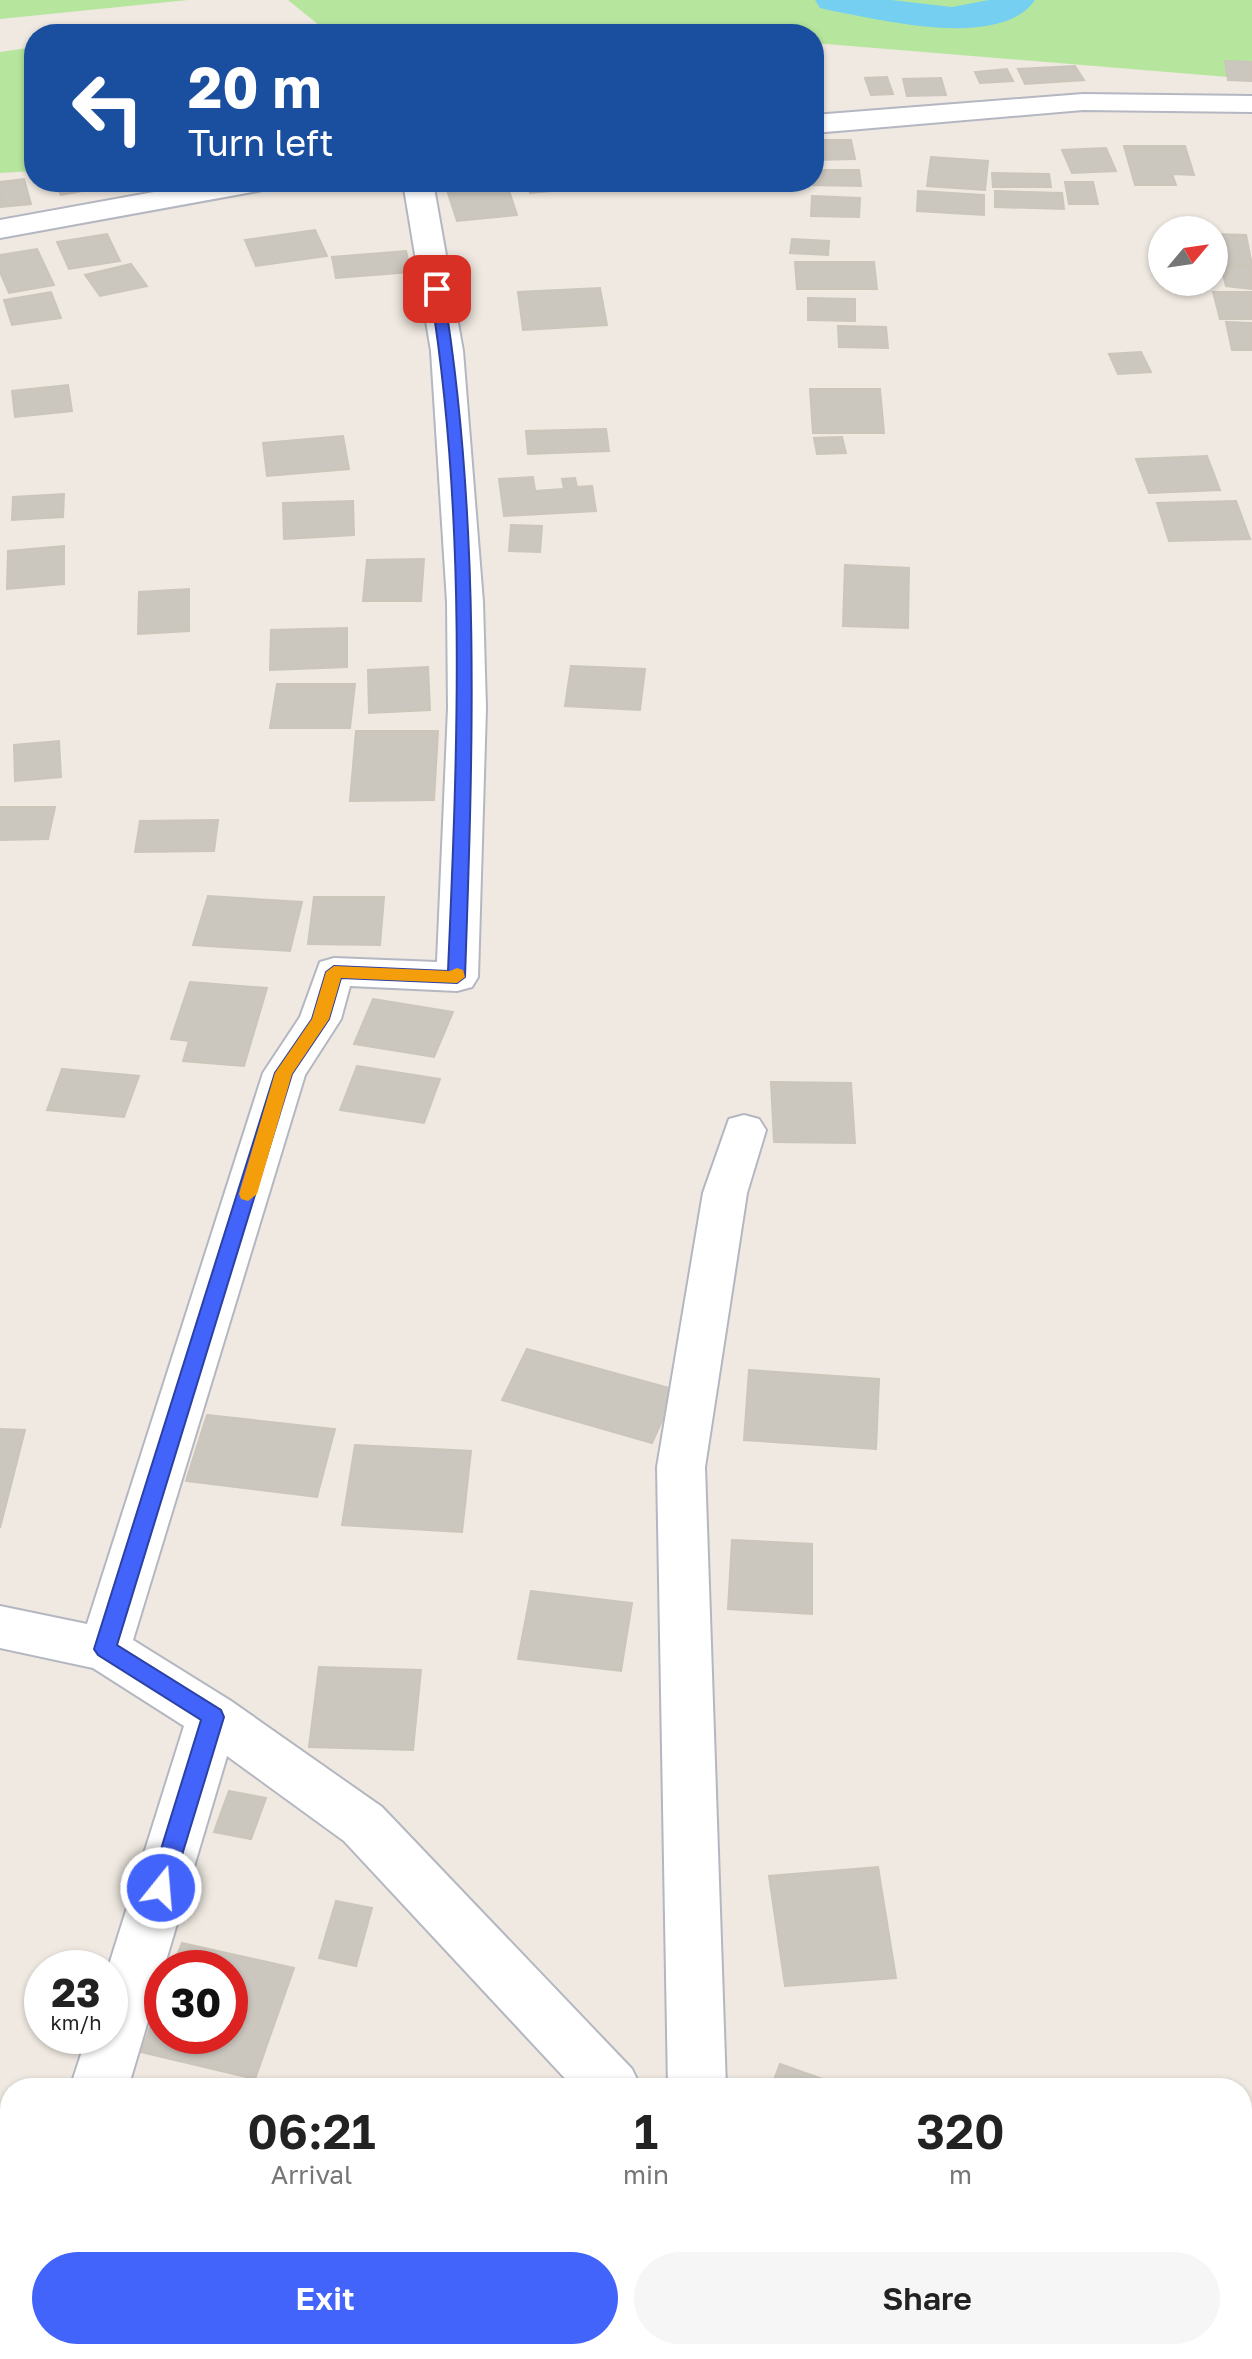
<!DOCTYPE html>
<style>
:root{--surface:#fff;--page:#f6f6f6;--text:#222;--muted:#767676;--accent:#4264fb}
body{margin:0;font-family:"Golos Text",sans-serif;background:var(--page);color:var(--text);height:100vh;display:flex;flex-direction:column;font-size:30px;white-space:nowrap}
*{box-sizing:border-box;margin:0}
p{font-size:26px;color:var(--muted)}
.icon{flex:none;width:44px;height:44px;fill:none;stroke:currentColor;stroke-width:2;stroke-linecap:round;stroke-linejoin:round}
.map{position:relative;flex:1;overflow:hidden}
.details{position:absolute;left:0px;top:2078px;width:1252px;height:282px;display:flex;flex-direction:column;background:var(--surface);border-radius:32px 32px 0 0;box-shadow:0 2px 6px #0004}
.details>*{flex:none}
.guide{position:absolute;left:24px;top:24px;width:800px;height:168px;border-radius:32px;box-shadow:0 2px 6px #0004;background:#1a4fa0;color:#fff;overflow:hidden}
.needle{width:52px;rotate:61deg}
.buttons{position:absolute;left:1148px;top:216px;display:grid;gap:16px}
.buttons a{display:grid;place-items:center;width:80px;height:80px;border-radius:50%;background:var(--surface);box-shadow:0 2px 6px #0004;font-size:40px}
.speed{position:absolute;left:24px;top:1950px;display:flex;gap:16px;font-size:40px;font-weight:700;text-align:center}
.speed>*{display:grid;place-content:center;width:104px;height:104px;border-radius:50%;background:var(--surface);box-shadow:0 2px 6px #0004;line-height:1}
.speed small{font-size:20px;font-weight:400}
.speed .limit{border:12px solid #d22;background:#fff;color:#111}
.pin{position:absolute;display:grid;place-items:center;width:68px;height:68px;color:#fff;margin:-34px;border-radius:16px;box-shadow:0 4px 12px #0006}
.me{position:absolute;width:88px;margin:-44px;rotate:17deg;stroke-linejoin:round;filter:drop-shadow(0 0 6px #0008)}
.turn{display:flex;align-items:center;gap:28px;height:168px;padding:0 32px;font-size:36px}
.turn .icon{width:104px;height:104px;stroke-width:2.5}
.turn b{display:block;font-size:56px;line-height:68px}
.eta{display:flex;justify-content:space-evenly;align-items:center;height:136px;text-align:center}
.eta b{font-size:48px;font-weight:600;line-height:56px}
.action{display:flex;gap:16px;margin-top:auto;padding:16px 32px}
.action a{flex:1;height:92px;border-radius:48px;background:var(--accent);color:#fff;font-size:32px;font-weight:600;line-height:92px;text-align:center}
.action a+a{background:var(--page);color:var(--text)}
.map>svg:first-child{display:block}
.green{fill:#b6e59e}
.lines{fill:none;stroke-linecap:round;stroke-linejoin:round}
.canal{fill:#75cff0;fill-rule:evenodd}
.building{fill:#cbc7bf;stroke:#cbc5ba;stroke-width:2}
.minor-casing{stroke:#b4b7c1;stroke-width:4}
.minor{fill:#fff;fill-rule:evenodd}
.route{fill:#4264fb;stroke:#2b41a3;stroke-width:2}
.slow{fill:#f59e0b}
</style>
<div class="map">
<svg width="1252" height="2359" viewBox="0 0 1252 2359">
<rect width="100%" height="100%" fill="#efe9e1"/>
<path class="green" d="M0,0H188L0,19Z
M288,0H1252V79L814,43V34H330Z
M34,47V171L0,173V52Z"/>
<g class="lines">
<path class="canal" d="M815,0H891L952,7L989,0H1035C1001,50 882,20 833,11L820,8Z"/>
</g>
<path class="building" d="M1225,61L1252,62V81L1228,80Z
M1075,66L1084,80L1025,84L1018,69Z
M1007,69L1013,81L980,83L975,72Z
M887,77L893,94L871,95L865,78Z
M941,78L946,95L907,96L903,79Z
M814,140H851L855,159L814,160Z
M1124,146H1185L1194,175L1172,174L1176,185H1135Z
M1106,148L1116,171L1072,173L1062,150Z
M931,157L988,161L985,190L927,186Z
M814,170H859L861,186L809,185V182H814Z
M992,173L1049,174L1051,187H993Z
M24,179L31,204L1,207L0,182Z
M54,182H107L110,186L61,195Z
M506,182L517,215L457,221L445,184Z
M526,182H583L585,188L530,193Z
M1065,182H1093L1098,204H1069Z
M918,191L984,195V215L917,211Z
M995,191L1062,193L1064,209L995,207Z
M812,196L860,198L859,217L811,216Z
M315,230L327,256L256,266L245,240Z
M107,234L120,261L69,269L57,242Z
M1214,234L1246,235L1252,265L1214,264Z
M792,239L829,241L828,255L790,253Z
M37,249L54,285L9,293L0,272V255Z
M406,251L411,272L336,278L332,257Z
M795,262H874L877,289H797Z
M131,264L147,286L100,296L85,275Z
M1221,266H1252V289L1226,286Z
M600,288L607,325L523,330L518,292Z
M51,292L61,318L12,325L4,300Z
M1213,292H1252V319H1220Z
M808,298L855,299V321L808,320Z
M1226,322L1252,323V350H1232Z
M838,326L886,327L888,348L839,347Z
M1141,352L1151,372L1118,374L1109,354Z
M68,385L72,411L15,417L12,391Z
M810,389H880L884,433H813Z
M606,429L609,451L528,454L526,431Z
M343,436L349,469L267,476L263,443Z
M842,437L846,453L817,454L814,438Z
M1207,456L1220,490L1149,493L1136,459Z
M533,477L535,491L564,489L562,479L575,478L577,487L592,486L596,511L504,516L499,479Z
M64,494L63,517L12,520L13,497Z
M353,501L354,535L284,539L283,503Z
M1236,501L1250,539L1169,541L1157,503Z
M511,525L542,526L540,552L509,551Z
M64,546V584L7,589L8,551Z
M424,559L421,601H363L367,560Z
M845,565L909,568L908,628L843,626Z
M189,589V631L138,634L139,592Z
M347,628V667L270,670L271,630Z
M571,666L645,669L640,710L565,706Z
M428,667L430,710L369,713L368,670Z
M277,684H355L350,728H270Z
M356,731H438L434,800L350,801Z
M59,741L61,777L15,781L14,745Z
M0,807H55L48,839L0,840Z
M218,820L214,851L135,852L140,821Z
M208,896L302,902L290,951L193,945Z
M314,897H384L380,945L308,944Z
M190,982L267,988L244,1066L183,1061L189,1041L171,1039Z
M373,999L453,1012L434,1057L354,1044Z
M357,1066L440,1079L424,1123L340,1110Z
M62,1069L139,1076L124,1117L47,1110Z
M771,1082L851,1083L855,1143L774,1142Z
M527,1349L676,1390L652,1443L502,1400Z
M749,1370L879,1379L876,1449L744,1440Z
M207,1415L335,1429L317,1497L186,1481Z
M0,1429L25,1430L0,1528Z
M355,1445L471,1451L462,1532L342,1525Z
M732,1540L812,1544V1614L728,1609Z
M531,1591L632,1603L621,1671L518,1659Z
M319,1667L421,1670L413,1750L309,1747Z
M229,1791L266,1798L251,1839L214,1832Z
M878,1867L896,1978L785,1986L769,1876Z
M336,1901L372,1908L356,1966L319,1958Z
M182,1943L294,1968L255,2079L141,2052L162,1995V2036H230V1968H172Z
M780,2064L848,2088H771Z
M158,2350H321L316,2359H176Z
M784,2350H863L862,2359H783Z"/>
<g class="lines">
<defs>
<path id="minor" d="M1083,94L1252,96V112L1083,110L814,133V115Z
M209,182H273L268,188L258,191L0,238V220Z
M403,182H433L463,351L483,602L486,708L478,977L472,987L457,991L350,986L341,1019L305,1075L133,1640L231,1701L382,1807L632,2069L641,2088H574L344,1841L227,1756L128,2088H70L87,2036H110L108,1968L184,1726L93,1668L0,1648V1606L87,1624L263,1073L300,1017L320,962L334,958L437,962L448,708L447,602L431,351Z
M744,1115L759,1119L766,1130L747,1193L705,1467L726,2088H668L657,1467L703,1193L729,1119Z
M10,2322V2350H47L43,2359H0V2326Z
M677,2350H739V2359H677Z
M1014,2350H1086L1090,2359H1018Z"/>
</defs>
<use href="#minor" class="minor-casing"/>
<use href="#minor" class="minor"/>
</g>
<path class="route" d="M437,285L443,289C481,517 473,748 465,977L457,983L341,978L329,1019L292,1074L117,1645L221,1710L224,1717L172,1888L169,1895L161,1898L153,1895L149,1888L201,1720L98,1655L94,1649L275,1073L312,1019L326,972L334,966L448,971C458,744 467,515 430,289Z"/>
<path class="slow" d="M334,966L450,971L457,968L463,970L465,977L457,983L341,978L329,1019L292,1074L257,1194L248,1201L241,1199L239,1194L275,1073L312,1019L326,972Z"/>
</svg>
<div class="buttons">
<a><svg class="needle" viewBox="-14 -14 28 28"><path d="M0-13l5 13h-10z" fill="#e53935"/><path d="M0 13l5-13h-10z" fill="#767676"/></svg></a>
</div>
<div class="speed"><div>23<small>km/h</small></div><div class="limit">30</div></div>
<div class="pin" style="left:437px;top:289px;background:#d93025"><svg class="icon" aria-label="arrive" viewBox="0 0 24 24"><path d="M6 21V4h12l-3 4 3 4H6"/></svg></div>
<svg class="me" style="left:161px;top:1888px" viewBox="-20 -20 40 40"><circle r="17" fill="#4264fb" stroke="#fff" stroke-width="3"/><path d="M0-11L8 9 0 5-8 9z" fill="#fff"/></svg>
<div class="guide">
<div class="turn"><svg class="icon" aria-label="left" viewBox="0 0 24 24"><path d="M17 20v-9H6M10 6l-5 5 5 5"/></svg><div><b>20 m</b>Turn left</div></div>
</div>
<section class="details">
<div class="eta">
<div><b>06:21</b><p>Arrival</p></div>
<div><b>1</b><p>min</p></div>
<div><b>320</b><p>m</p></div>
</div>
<div class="action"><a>Exit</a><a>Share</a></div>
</section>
</div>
